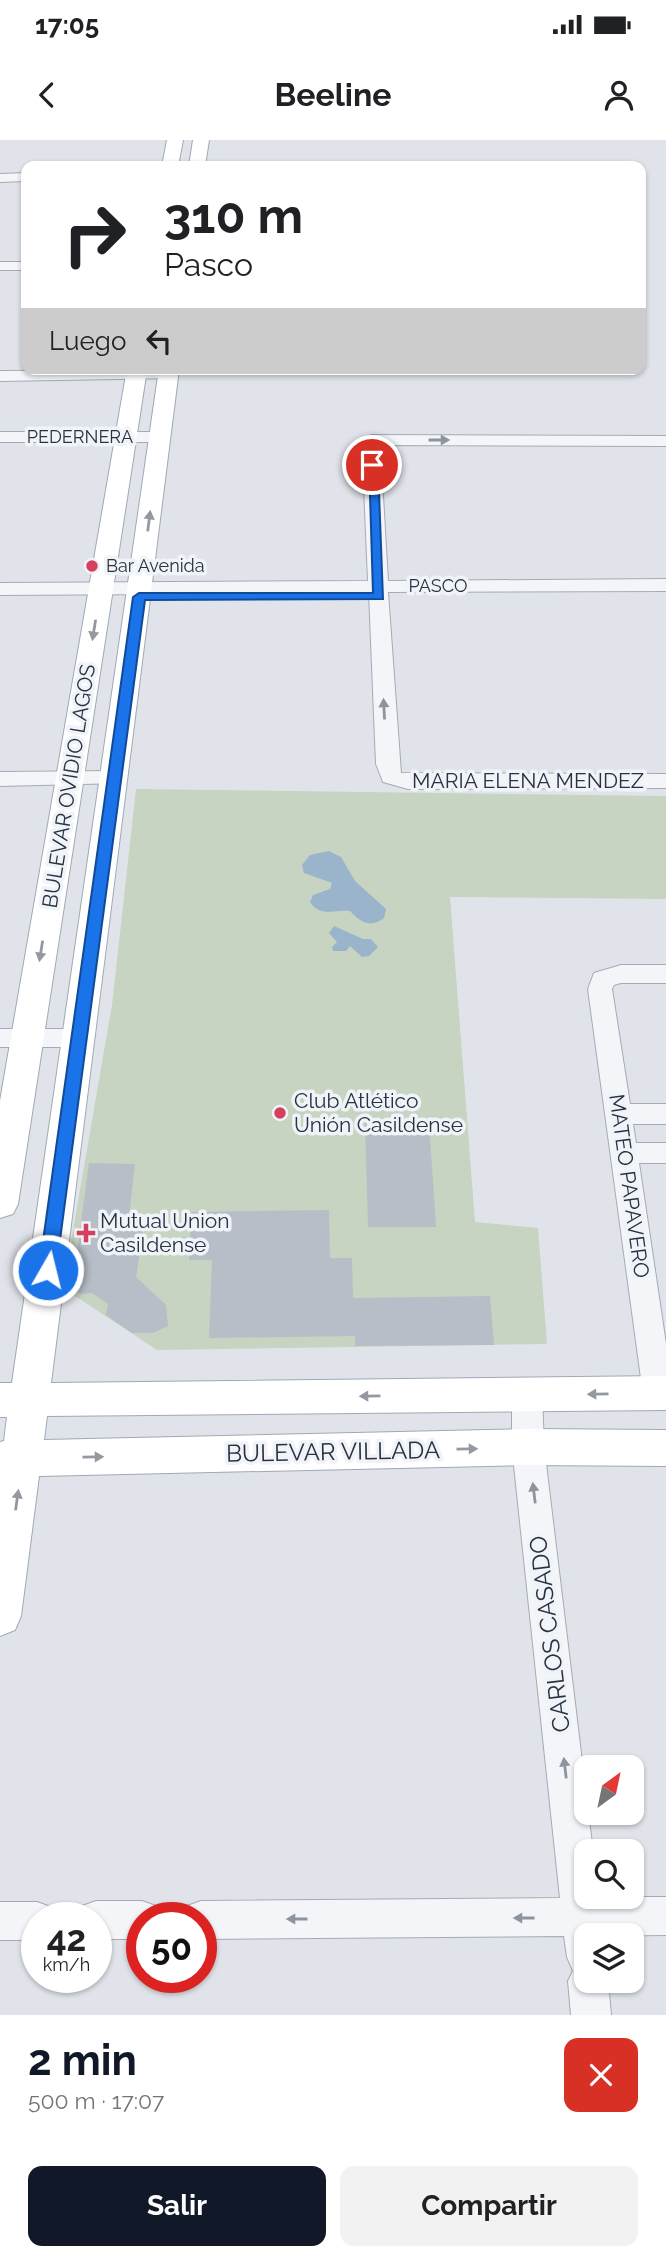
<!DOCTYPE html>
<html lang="es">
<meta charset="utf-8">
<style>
:root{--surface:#fff;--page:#f2f2f2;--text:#202124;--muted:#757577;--accent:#111827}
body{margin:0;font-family:Raleway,sans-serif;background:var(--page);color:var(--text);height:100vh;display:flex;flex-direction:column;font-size:26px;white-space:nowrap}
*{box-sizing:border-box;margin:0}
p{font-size:23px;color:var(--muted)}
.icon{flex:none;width:38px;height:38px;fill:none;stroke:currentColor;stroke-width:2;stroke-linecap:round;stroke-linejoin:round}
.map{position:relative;height:1875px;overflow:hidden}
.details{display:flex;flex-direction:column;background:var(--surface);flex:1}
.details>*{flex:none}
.guide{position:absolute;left:21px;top:21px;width:625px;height:214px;border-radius:14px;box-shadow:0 2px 5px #0004;background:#fff;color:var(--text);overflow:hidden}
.needle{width:46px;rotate:33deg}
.fabs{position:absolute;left:574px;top:1615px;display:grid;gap:14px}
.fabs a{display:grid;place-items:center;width:70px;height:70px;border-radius:14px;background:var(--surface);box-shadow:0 2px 5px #0004;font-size:35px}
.speed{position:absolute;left:21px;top:1762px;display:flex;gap:14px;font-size:35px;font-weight:700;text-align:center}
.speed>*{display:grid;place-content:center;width:91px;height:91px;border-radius:50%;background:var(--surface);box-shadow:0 2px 5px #0004;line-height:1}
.speed small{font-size:18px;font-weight:400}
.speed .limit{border:10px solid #d22;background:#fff;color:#111}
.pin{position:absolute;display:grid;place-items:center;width:60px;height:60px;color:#fff;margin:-30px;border:4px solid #fff;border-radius:50%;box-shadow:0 2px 7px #0007}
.me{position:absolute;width:77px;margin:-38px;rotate:8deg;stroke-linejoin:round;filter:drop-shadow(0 0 5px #0008)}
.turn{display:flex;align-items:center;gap:24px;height:147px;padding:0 28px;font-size:32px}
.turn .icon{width:91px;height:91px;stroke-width:2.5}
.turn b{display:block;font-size:49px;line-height:60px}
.then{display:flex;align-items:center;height:66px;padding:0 28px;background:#0003;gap:14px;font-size:26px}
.round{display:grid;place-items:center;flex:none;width:74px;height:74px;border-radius:14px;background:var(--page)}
.headline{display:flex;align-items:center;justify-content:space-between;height:119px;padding:0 28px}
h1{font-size:42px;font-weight:700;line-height:52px;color:var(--accent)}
.button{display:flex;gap:14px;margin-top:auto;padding:14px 28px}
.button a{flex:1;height:80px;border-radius:14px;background:var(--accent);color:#fff;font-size:28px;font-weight:700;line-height:80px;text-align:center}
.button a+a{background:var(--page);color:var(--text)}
.status{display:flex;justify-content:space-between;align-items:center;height:49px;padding:0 35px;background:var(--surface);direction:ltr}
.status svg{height:19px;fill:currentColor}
header{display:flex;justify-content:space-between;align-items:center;height:91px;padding:0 28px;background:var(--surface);font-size:32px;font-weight:700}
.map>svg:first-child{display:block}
.green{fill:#c6d4c1}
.water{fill:#9ab4cb}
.building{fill:#b7bec7}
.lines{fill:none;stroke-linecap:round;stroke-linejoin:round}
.minor-casing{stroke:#a5abb4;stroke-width:2}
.major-casing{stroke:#9fa9b6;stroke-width:2}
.minor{fill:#f3f5f8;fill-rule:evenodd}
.major{fill:#fff;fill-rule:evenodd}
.oneway{fill:#8e949d}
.oneway2{fill:#9498a0}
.route{fill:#1a73e8;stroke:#114b97;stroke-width:2}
.poi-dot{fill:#d4405d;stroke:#f0f3f7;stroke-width:2.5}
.labels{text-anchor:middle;stroke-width:7;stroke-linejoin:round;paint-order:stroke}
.far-street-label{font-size:18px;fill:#283242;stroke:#f0f3f7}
.far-poi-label{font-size:18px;fill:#283242;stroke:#f0f3f7;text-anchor:start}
.street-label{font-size:21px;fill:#283242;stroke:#f0f3f7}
.poi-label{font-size:21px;fill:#283242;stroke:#f0f3f7;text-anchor:start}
.near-street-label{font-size:24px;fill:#283242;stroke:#f0f3f7}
</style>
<div class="status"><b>17:05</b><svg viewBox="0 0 49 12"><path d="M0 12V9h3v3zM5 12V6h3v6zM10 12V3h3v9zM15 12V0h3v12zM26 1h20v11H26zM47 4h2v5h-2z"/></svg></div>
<header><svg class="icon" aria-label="back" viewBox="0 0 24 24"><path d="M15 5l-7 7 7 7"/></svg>Beeline<svg class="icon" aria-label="person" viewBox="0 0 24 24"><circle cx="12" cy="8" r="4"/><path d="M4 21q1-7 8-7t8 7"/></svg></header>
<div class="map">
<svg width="666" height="1875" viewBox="0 0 666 1875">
<rect width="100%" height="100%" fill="#e0e4ea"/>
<path class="green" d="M136,649L666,656V759L450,757L475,1082L538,1088L547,1204L157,1210L63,1148L112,865Z"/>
<path class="water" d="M329,711L341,717L355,741L386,769L384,778C371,788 361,783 350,771C334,769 321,778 310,762L313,755L330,749L332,743L304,733L302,725L310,715Z
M334,786L363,799H371L378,807L369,816L362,817L350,806L346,811H333L332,807L337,802L329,793Z"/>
<path class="building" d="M365,983H429L436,1087H368Z
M89,1023L135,1024L128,1086H144L136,1137L166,1165L168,1186L153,1193H132L106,1175L108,1164L92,1153L80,1154L72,1149Z
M329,1070L330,1118H352L353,1158L490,1156L494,1205L355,1206V1196L209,1198L212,1120H189L191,1072Z"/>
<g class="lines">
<defs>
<path id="minor" d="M26,33V41L0,42V34Z
M0,122H26V130H0Z
M169,230L177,235L175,238L0,241V231Z
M0,292H160L169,297L160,302H0Z
M371,295L666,296V306L380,305L388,441L666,439V451L388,452L401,633L666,634V648L408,649L383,642L376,624L369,453L0,455V443L368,441L362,300Z
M115,631L123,633L126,638L123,643L0,646V632Z
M621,825H666V843H621L614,845L612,849L630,964H666V984H633L636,1003H666V1023H639L666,1204V1263L658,1266L647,1262L643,1253L588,849L594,833Z
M0,889H80L89,892L93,898L89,904L80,907H0Z
M527,1241L538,1245L542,1254L544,1307L593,1712H586V1757H666V1795L586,1796V1841H608L611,1875H571L568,1841L573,1831L567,1817L564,1796L201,1799V1778H183L187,1766L201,1761L560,1758L512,1307V1254L516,1245Z
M96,1761H142L156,1766L160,1778H142V1799H96V1778H78L82,1766Z
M0,1762H37L51,1767L55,1778H37V1800H0Z"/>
<path id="major" d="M167,0H183L178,26H162Z
M193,0H209L205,26H189Z
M127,229H147L18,1064L13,1074L0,1078V961Z
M159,229H179L51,1243L666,1236V1270L47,1276L44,1300L528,1289L666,1290V1326L528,1325L39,1336L21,1476L15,1490L0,1496V1302L4,1301L7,1277H0V1243H12Z"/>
</defs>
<use href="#minor" class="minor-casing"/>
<use href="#major" class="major-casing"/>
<use href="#minor" class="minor"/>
<use href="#major" class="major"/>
</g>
<defs><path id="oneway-solid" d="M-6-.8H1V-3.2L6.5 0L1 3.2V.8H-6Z" transform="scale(1.75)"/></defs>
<g class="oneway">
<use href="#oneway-solid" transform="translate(439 300)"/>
<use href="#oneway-solid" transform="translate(384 569) rotate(-93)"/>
<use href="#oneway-solid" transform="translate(534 1353) rotate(-97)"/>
<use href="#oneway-solid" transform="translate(565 1628) rotate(-97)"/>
<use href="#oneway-solid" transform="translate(524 1778) rotate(180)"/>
<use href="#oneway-solid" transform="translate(297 1779) rotate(180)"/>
</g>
<g class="oneway2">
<use href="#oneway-solid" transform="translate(149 381) rotate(-83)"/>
<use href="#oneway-solid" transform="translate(94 490) rotate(99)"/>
<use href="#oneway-solid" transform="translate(41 811) rotate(99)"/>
<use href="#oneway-solid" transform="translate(598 1254) rotate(179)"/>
<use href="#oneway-solid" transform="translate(370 1256) rotate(179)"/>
<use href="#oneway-solid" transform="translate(467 1309) rotate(-1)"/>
<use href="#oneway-solid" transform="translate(93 1317) rotate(-1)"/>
<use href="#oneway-solid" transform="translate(17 1360) rotate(-82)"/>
</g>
<path class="route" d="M369,322L378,325L383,459L145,460L56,1130L54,1135H41L39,1130L133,457L139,453H373Z"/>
<g class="poi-dot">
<circle cx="92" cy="426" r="7"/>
<circle cx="280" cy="973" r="7"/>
<path d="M82.5 1082.5h7v7h7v7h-7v7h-7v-7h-7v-7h7z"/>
</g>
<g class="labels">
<g class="far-street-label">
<text x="80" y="303">PEDERNERA</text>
<text x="438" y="452">PASCO</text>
</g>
<g class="far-poi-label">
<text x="106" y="432">Bar Avenida</text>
</g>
<g class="street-label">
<text x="528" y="648">MARIA ELENA MENDEZ</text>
<text transform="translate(69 646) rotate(-81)" y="7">BULEVAR OVIDIO LAGOS</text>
<text transform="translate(629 1046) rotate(82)" y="7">MATEO PAPAVERO</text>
</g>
<g class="poi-label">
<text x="294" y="968">Club Atlético<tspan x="294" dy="24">Unión Casildense</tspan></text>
<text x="100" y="1088">Mutual Union<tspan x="100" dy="24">Casildense</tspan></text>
</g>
<g class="near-street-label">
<text transform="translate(333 1312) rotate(-1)" y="8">BULEVAR VILLADA</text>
<text transform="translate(550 1494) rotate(-97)" y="8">CARLOS CASADO</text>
</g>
</g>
</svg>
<div class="fabs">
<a><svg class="needle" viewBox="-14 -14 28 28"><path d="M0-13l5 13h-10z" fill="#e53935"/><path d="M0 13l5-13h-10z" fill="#757577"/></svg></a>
<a><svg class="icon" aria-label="search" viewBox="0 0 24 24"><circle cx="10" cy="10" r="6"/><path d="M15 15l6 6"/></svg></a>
<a><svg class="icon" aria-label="layers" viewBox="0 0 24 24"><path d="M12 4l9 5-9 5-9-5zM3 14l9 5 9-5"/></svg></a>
</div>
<div class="speed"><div>42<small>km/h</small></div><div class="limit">50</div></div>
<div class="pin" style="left:372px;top:325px;background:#d93025"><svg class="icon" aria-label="arrive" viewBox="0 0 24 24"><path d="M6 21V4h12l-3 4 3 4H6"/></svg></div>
<svg class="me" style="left:48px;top:1130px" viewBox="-20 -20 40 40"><circle r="17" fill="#1a73e8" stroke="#fff" stroke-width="3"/><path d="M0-11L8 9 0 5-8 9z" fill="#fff"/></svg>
<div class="guide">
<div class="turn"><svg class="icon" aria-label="right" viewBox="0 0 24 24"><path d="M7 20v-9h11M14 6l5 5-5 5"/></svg><div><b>310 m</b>Pasco</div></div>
<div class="then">Luego<svg class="icon" aria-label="left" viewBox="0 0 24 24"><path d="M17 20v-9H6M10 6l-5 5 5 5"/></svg></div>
</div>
</div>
<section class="details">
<div class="headline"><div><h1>2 min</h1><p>500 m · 17:07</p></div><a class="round" style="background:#d93025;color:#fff"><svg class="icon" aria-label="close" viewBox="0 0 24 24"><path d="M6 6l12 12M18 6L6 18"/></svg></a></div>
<div class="button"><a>Salir</a><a>Compartir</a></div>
</section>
